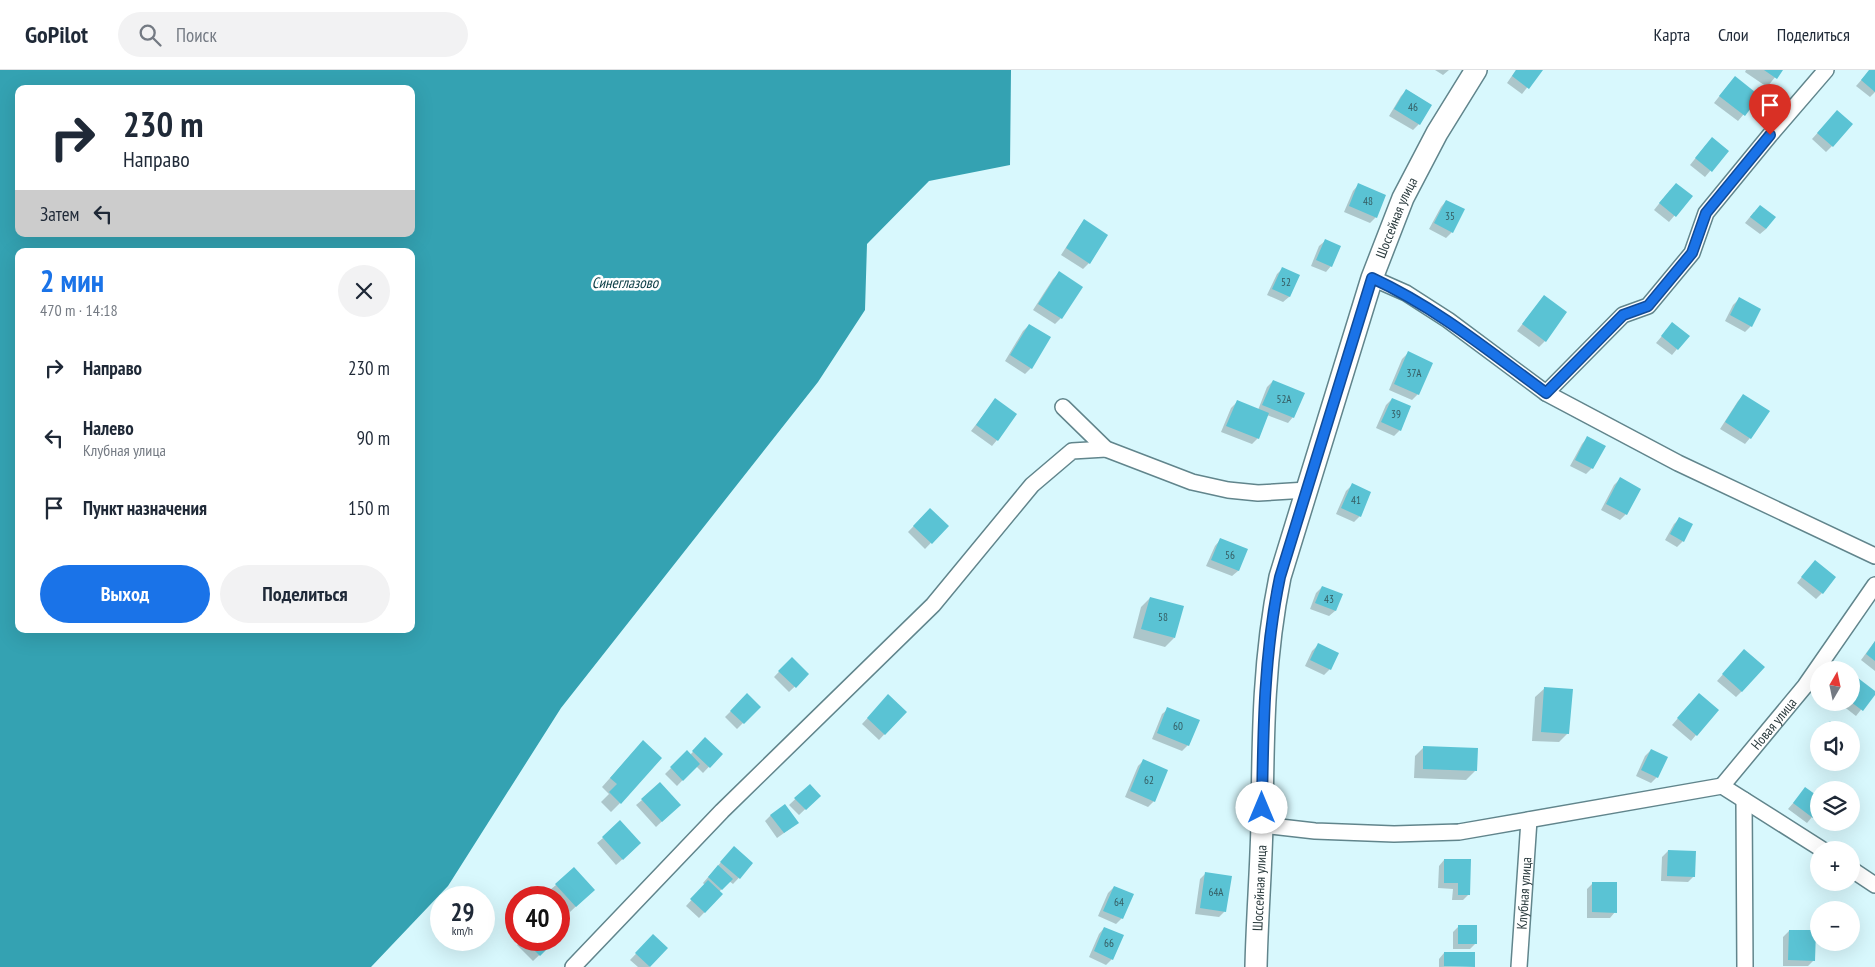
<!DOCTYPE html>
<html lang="ru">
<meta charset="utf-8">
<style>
:root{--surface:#fff;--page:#f2f2f3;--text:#1f2937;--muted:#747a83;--line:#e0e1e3;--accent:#1a73e8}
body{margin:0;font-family:"PT Sans Narrow",sans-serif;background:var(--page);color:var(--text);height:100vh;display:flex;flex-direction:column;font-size:19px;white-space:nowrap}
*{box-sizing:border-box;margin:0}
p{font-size:16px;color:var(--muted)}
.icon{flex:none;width:28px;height:28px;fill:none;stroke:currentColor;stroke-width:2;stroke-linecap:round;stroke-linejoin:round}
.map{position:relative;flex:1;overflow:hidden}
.details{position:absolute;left:15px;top:178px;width:400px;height:385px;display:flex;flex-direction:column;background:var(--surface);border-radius:10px;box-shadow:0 5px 20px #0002}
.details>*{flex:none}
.guide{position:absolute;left:15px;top:15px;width:400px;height:152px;border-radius:10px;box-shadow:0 5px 20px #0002;background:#fff;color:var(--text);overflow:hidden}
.needle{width:32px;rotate:9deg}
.buttons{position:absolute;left:1810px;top:591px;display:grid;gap:10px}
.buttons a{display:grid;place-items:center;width:50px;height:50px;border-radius:50%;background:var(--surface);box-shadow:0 5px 20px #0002;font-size:25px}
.speed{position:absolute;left:430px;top:816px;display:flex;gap:10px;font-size:25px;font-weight:700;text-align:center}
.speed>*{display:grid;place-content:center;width:65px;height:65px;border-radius:50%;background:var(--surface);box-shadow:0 5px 20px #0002;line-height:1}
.speed small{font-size:12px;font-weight:400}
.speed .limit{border:8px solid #d22;background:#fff;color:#111}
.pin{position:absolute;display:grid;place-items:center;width:42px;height:42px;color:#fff;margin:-51px -21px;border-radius:50% 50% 50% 0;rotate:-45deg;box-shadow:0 0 5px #0007}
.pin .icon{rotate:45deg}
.me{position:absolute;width:55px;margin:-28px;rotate:0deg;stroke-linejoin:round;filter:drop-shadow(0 0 4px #0008)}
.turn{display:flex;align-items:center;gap:18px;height:105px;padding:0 25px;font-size:22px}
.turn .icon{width:65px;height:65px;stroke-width:2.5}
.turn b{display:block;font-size:35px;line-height:42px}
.then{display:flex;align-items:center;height:48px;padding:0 25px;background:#0003;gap:10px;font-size:19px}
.round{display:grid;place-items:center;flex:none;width:52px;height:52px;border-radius:26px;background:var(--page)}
.head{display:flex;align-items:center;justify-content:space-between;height:85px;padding:0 25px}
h1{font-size:30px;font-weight:700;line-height:38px;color:var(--accent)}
.cta{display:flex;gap:10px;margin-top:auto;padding:10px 25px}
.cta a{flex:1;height:58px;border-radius:30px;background:var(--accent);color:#fff;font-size:20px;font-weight:700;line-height:58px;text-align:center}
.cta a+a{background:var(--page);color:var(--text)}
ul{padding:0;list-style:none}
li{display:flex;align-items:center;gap:15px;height:70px;padding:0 25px}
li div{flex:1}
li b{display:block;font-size:19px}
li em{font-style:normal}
header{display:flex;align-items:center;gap:30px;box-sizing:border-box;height:70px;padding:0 25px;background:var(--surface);border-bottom:1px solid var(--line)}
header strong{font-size:24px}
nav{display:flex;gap:28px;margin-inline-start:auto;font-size:18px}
.search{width:350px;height:45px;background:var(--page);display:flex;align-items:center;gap:12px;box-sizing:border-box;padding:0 18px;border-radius:28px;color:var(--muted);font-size:19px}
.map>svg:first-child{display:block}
.water{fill:#34a2b2;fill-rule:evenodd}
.shadow{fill:#0003}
.building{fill:#5ac3d4}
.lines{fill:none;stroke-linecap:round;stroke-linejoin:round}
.street-casing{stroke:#61858c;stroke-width:18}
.secondary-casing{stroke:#61858c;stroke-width:24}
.street{stroke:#fff;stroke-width:15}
.secondary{stroke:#fff;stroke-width:21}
.route-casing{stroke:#114b97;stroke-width:12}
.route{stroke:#1a73e8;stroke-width:9}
.labels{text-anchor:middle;stroke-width:5;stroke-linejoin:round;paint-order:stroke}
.number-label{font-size:11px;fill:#355c62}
.street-label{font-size:14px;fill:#29393c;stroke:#fff}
.water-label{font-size:15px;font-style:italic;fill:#0a3c44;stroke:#fff}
</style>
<header>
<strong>GoPilot</strong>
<div class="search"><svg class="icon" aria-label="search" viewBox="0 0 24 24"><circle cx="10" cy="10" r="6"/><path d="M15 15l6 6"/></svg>Поиск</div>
<nav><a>Карта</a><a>Слои</a><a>Поделиться</a></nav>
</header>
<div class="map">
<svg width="1875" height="897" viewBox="0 0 1875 897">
<rect width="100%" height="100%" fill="#d8f8fd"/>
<path class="water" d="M0,0H1011L1010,95L929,111L867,174L865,240L818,312L561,638L448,816L371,897H0ZM19,19H411V164H19ZM19,181H411V559H19Z"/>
<path class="shadow" d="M1435,0H1449L1443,5Z
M1516,0H1541L1522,24L1507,13Z
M1746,0H1781L1767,17L1745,2Z
M1870,0H1875V22L1870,27L1856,16Z
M1729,14L1759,26L1738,51L1714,33Z
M1407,20L1431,35L1419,54L1413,60L1389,46L1401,26Z
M1831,48L1832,76L1826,82L1812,69Z
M1706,75L1727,81L1705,107L1690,95Z
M1358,115L1376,147L1370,153L1344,142L1353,121Z
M1670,120L1691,126L1669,152L1654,140Z
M1446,131L1452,162L1446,168L1429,159L1441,137Z
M1754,142L1766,159L1760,164L1745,153Z
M1084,151L1089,193L1083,199L1061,185L1079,157Z
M1325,171L1331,196L1326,202L1311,196L1319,176Z
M1283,198L1298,205L1289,227L1283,232L1267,225L1277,204Z
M1059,203L1061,248L1055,254L1033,240L1053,209Z
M1544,226L1545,271L1539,277L1517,261Z
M1739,229L1751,256L1745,262L1725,251L1733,235Z
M1029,255L1031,298L1025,304L1005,291L1023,261Z
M1667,260L1677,279L1672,285L1656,273Z
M1408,283L1418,324L1412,330L1389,320L1402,289Z
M1273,311L1293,347L1288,353L1267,345L1258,368L1252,374L1221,362L1231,338L1237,332L1258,340L1267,317Z
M1744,325L1750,368L1745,374L1720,359L1738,331Z
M1392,329L1400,360L1394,366L1376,358L1386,335Z
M995,330L997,370L992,376L971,361Z
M1587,368L1592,398L1586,404L1570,396L1582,374Z
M1620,409L1626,444L1620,450L1601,440L1614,415Z
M1352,415L1360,446L1354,452L1336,444L1346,421Z
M930,439L947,456L925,479L908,462Z
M1680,448L1683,471L1677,477L1665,470L1674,454Z
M1220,470L1246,480L1238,501L1232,506L1206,496L1215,476Z
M1809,498L1822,523L1816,529L1797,513Z
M1322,517L1341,525L1335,541L1329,546L1310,539L1316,523Z
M1150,528L1174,568L1165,577L1133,568L1141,537Z
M1875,571V601L1861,590Z
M1318,575L1330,599L1324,605L1305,596L1312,581Z
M1739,586L1742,621L1736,627L1717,611Z
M792,588L808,604L789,622L774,607Z
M1851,609L1875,622L1856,646L1838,632H1851Z
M1545,618L1568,663L1559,672L1532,671L1535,627Z
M747,625L759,637L737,659L725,647Z
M888,626L905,642L879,670L862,654Z
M1694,630L1696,665L1691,671L1672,655Z
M1168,639L1188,675L1182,681L1152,669L1162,644Z
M1819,666V682L1811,676Z
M705,669L721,684L703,703L696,696L677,716L665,704L687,682L690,685Z
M1424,677L1475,701L1466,710L1414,708L1415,686Z
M1651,680L1657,707L1651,713L1636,706L1645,686Z
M634,681L620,733L611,742L601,732L609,724L602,717Z
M1143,691L1154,731L1148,737L1125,727L1138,696Z
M809,716L819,726L799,745L789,735Z
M1800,725L1812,747L1807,753L1788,739Z
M642,730L673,741L656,757L636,735Z
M771,745L791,758L777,768L765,751Z
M603,768L634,779L616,795L597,773Z
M1668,781L1694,806L1688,812L1661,811L1662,787Z
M728,784L752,794L733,814L729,811L719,822L722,824L699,848L686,836L705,815L703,813Z
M1444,790L1469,824L1463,830H1452L1453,819L1438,818L1439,796Z
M1206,803L1225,841L1219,847L1195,844L1200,809Z
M1593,813L1615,842L1610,848H1587V819Z
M556,815L587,826L570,842L559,828L550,820Z
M1114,817L1122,848L1116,854L1098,846L1108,823Z
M1459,856L1476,873L1470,879H1453V862Z
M1104,858L1112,889L1106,895L1089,887L1099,864Z
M1789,861L1814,890L1808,896H1783V867Z
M653,866L666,879L649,897H638L630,890Z
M522,870H551L553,872L533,891L517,875Z
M1444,883L1474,896L1439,897V889Z"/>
<path class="building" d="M1516,0H1543L1529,19L1512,6Z
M1764,0H1783L1777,9Z
M1869,0H1875V22L1861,10Z
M1735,6L1760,26L1745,46L1719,26Z
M1406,19L1432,35L1420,55L1394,39Z
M1837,40L1853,54L1833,77L1817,63Z
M1712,67L1729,81L1712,102L1695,88Z
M1358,113L1386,125L1377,148L1349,136Z
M1676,113L1693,126L1676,147L1659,133Z
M1446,130L1465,139L1453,163L1434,153Z
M1760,135L1776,147L1766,159L1750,147Z
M1084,149L1108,165L1090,194L1066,178Z
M1325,169L1341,176L1332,197L1316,190Z
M1282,197L1300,205L1290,227L1272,219Z
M1059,201L1083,217L1062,249L1038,234Z
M1544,225L1567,242L1546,272L1522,254Z
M1739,227L1761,239L1752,257L1730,245Z
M1672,252L1690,266L1678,280L1661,266Z
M1029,254L1051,267L1032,299L1010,285Z
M1408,281L1433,293L1419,325L1394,314Z
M1273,310L1305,323L1294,348L1262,335Z
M1743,324L1770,341L1751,369L1725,352Z
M995,328L1017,344L998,371L976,355Z
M1392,328L1411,336L1401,361L1381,352Z
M1237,330L1269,343L1259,369L1226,356Z
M1587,366L1606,376L1593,399L1575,390Z
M1620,407L1641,419L1627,445L1606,434Z
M1352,413L1371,422L1361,447L1341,438Z
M930,438L949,456L932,474L913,456Z
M1679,447L1693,454L1684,472L1670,464Z
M1220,468L1248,479L1239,501L1211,490Z
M1815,490L1836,507L1823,524L1801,507Z
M1322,516L1343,524L1336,541L1315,533Z
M1150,527L1184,536L1175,568L1141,559Z
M1875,571V591L1866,584Z
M1318,573L1339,583L1331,600L1310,590Z
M1744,579L1765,597L1742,622L1722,604Z
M792,587L809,604L796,618L778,601Z
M1854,605L1875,621V625L1863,641L1851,632V608Z
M1544,617L1573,619L1569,664L1541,662Z
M747,623L761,637L744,654L730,641Z
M1699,623L1719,640L1697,666L1677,648Z
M888,624L907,642L885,665L867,648Z
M1167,637L1200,650L1189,676L1157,663Z
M1830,651L1841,660H1823Z
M705,667L723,684L710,698L692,681Z
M643,670L662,688L621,734L609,722L617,714L610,708Z
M1423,676L1478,678L1477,701L1423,699Z
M1651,679L1668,687L1658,708L1641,700Z
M687,680L700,694L683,711L670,697Z
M1143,689L1168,700L1155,732L1130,721Z
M660,712L681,735L662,752L641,729Z
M810,714L821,726L806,740L794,728Z
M1805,717L1819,727V741L1813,748L1793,733Z
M785,734L799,753L784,763L770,745Z
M620,750L641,773L623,790L602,767Z
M734,776L753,793L740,809L720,792Z
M1668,780L1696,781L1695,807L1667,806Z
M1444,789H1471L1470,825H1458V813H1444Z
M718,795L733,809L722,820L708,807Z
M574,797L595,820L576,837L555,814Z
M1205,802L1232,806L1226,842L1200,838Z
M708,810L723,824L705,843L690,829Z
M1592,812H1617V843L1592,842Z
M1114,816L1134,824L1123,849L1103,841Z
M1458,855H1477V874H1458Z
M1104,857L1124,865L1113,890L1094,881Z
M1789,860H1816L1815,891L1788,890Z
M653,864L668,878L650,897L635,883Z
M524,870H553L554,872L540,886Z
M1444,882H1475V897L1444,896Z"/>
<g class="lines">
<defs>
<g id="street">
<path d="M1372,208L1406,223L1448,250L1546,323L1678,393L1875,486"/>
<path d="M1546,323L1623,245L1648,236L1692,183L1706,143L1770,65L1826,0"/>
<path d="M1063,337L1106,379L1192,412L1228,420L1258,423L1307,420"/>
<path id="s1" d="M1722,716L1805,616L1875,515"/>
<path d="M1744,730L1745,897"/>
<path d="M1262,755L1315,761L1394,764L1459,762L1722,716L1823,780"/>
<path d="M1851,799L1875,815"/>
<path d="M573,897L722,741L933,535L1032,415L1072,381L1106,379"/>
<path id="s2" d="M1519,897L1529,750"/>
</g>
<g id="secondary">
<path id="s3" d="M1256,897C1257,849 1261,801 1262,753C1263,669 1263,590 1280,507L1372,208L1403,128L1437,63L1476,0"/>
</g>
</defs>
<use href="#street" class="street-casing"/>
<use href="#secondary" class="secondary-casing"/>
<use href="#street" class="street"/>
<use href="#secondary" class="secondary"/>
</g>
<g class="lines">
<defs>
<path id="route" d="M1262,738C1263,660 1264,583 1280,507L1372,208C1437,238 1489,281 1546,323L1623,245L1648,236L1692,183L1706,143L1770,65"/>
</defs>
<use href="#route" class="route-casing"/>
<use href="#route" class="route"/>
</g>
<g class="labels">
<g class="number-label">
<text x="1413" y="41">46</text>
<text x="1368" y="135">48</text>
<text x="1450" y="150">35</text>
<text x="1286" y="216">52</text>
<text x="1414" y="307">37А</text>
<text x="1284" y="333">52А</text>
<text x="1396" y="348">39</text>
<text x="1356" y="434">41</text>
<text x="1230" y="489">56</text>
<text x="1329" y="533">43</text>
<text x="1163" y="551">58</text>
<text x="1178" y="660">60</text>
<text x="1149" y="714">62</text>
<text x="1216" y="826">64А</text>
<text x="1119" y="836">64</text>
<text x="1109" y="877">66</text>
</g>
<g class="street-label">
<text dy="5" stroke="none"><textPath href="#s3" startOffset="769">Шоссейная улица</textPath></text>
<text dy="5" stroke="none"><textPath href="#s1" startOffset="81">Новая улица</textPath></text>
<text dy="5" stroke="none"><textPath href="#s3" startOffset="79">Шоссейная улица</textPath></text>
<text dy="5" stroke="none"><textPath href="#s2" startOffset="74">Клубная улица</textPath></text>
</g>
<g class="water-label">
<text x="625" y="218">Синеглазово</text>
</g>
</g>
</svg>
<div class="buttons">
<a><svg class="needle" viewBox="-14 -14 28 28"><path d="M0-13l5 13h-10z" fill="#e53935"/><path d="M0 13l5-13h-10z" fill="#747a83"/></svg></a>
<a><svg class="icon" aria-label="sound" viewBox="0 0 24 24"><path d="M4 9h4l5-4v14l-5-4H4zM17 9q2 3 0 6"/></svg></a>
<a><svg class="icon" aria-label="layers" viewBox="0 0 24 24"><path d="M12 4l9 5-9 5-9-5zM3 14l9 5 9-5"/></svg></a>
<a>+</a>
<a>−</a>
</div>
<div class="speed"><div>29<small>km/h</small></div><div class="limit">40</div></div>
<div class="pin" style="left:1770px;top:65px;background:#d93025"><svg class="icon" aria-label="arrive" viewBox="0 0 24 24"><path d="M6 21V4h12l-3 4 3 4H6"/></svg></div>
<svg class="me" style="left:1262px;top:738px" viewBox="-20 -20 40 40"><circle r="19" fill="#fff"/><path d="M0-13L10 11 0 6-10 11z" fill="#1a73e8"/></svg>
<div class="guide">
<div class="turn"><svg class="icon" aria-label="right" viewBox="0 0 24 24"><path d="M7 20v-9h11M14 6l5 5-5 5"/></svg><div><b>230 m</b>Направо</div></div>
<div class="then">Затем<svg class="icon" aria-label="left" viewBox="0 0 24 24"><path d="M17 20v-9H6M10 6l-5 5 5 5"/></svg></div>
</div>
<section class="details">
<div class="head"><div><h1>2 мин</h1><p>470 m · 14:18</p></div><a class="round"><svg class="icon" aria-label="close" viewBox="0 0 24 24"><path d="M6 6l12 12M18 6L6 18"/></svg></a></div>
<ul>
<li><svg class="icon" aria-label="right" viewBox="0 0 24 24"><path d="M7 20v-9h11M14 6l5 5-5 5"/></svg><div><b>Направо</b></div><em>230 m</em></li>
<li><svg class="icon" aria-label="left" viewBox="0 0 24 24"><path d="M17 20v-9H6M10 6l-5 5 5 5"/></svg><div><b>Налево</b><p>Клубная улица</p></div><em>90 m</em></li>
<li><svg class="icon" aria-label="arrive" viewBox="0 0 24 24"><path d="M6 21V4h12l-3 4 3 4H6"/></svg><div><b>Пункт назначения</b></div><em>150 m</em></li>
</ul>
<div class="cta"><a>Выход</a><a>Поделиться</a></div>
</section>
</div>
